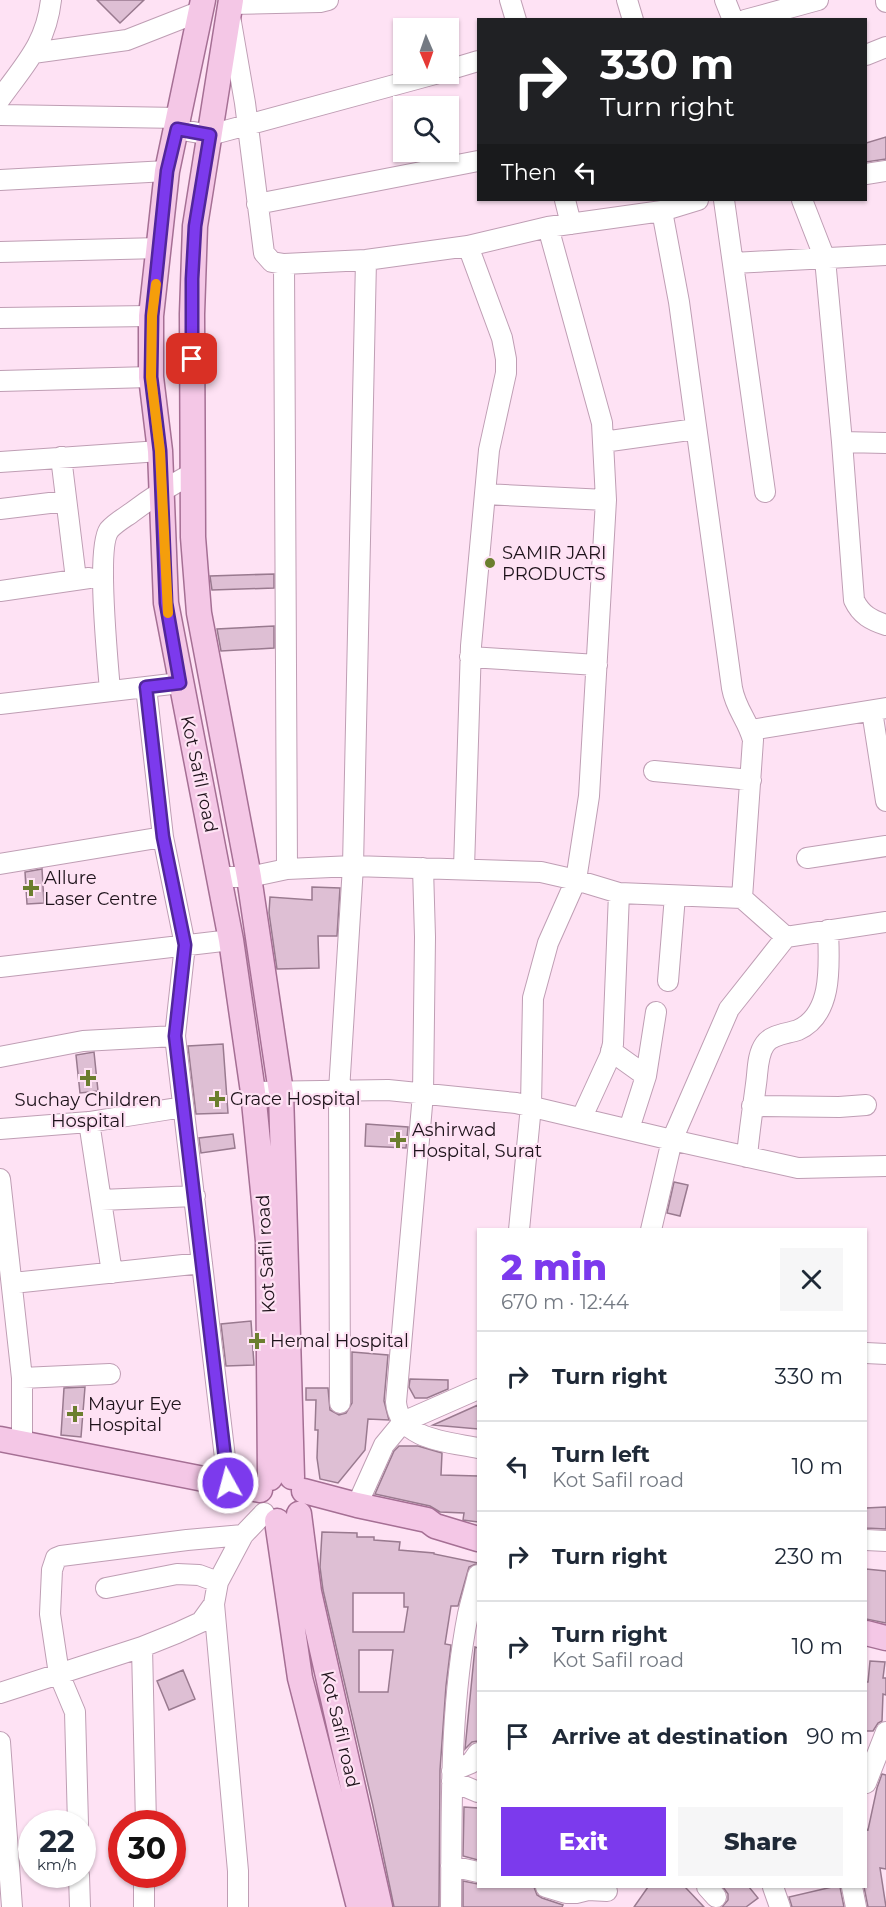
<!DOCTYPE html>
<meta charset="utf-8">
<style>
:root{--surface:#fff;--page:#f6f6f7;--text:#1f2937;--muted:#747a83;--line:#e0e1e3;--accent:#7c3aed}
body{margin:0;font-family:Montserrat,sans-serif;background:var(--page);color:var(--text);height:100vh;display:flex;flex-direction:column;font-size:22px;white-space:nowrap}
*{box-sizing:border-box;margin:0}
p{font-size:20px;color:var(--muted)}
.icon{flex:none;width:33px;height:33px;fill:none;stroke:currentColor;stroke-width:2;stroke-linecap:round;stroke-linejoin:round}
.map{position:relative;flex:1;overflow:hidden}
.sheet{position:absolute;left:477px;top:1228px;width:390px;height:660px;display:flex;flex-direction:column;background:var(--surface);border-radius:0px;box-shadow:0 2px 4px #0004}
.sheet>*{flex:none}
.hud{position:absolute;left:477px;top:18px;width:390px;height:183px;border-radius:0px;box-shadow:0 2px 4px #0004;background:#202124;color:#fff;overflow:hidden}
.needle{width:39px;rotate:178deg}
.fabs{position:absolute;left:393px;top:18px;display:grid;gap:12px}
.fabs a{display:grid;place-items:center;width:66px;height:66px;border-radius:0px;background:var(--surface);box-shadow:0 2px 4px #0004;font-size:30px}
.speed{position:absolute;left:18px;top:1810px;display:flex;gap:12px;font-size:30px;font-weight:700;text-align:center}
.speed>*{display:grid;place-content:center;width:78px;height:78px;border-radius:50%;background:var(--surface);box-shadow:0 2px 4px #0004;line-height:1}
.speed small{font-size:15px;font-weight:400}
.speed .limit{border:9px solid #d22;background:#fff;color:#111}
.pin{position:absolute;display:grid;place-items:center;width:51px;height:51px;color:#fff;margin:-26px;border-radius:12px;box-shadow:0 3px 9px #0006}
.me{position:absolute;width:66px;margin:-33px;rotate:353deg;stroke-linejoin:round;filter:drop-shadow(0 0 4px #0008)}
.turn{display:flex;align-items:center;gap:21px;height:126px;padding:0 24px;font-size:27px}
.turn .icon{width:78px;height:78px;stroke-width:2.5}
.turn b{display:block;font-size:42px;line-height:51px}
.then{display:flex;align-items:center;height:57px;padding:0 24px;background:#0003;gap:12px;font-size:22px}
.round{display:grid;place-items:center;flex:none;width:63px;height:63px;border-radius:0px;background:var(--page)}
.overview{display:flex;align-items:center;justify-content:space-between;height:102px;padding:0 24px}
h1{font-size:36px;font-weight:800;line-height:45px;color:var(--accent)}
.action{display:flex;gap:12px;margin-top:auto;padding:12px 24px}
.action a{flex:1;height:69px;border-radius:0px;background:var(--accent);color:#fff;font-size:24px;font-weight:800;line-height:69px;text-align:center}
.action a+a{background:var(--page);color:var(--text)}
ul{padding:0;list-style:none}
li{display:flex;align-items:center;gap:18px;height:90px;padding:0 24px;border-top:2px solid var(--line)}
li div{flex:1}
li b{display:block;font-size:22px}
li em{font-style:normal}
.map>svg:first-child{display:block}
.building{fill:#debfd4;stroke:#997a8f;stroke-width:1.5;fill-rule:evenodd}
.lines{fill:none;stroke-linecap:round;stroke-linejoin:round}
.minor-casing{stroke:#bf9eb4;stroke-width:22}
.major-casing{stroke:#a56f94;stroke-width:27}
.minor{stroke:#fff;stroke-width:20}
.major{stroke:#f4c7e6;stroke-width:24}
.route-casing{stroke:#51269a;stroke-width:15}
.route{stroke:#7c3aed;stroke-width:10}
.slow{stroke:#f59e0b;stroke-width:10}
.poi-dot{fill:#6b7e2e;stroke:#fee2f4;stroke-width:2}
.labels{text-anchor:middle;stroke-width:4.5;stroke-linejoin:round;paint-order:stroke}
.poi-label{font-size:18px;fill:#1e131b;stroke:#fee2f4;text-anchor:start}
.street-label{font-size:18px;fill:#1e131b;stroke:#fee2f4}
</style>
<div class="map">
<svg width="886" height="1907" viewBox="0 0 886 1907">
<rect width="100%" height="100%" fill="#fee2f4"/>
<path class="building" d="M97,0H144L120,23Z
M886,137V159L866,162V143Z
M274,574V588L212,590L210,576Z
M274,626V648L221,651L217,629Z
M42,869L44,903L27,904L25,872Z
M312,887L340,888L337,936H318L319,968L277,969L269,913L270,897L312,900Z
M223,1044L228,1113L196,1114L188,1046Z
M94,1052L98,1091L80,1093L76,1055Z
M366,1124L408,1127L406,1148L365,1146Z
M233,1134L235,1148L201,1153L199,1138Z
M674,1182L688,1185L680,1216L667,1213Z
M251,1321L254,1365L226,1366L221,1324Z
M352,1352L388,1355L384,1401L389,1420L368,1419L365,1450L338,1483L320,1479L317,1458L318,1430H315L316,1400H306V1388H328L330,1410L339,1415L346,1413L352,1403Z
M410,1379L448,1380V1389L427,1398H415L409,1387Z
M85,1387L81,1437L61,1435L64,1388Z
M478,1405V1429L433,1425Z
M399,1446H418L442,1453L441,1475L478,1476V1522L463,1520L464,1513L440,1512L430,1506L375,1494L394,1451Z
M886,1507V1529L866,1528V1508Z
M322,1532L357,1533V1537H374V1540L400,1542L399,1550L434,1553V1554L478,1563L469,1567L458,1606H451L445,1644L451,1645L446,1686L440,1770L439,1907H394L373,1806L323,1590L320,1567ZM353,1593H404V1607H408L404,1632H353ZM359,1650H393L388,1692H359Z
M866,1569L886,1571V1623L866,1619Z
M475,1647L478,1648V1741L472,1742L465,1749Z
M870,1661L885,1662L883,1678H886V1695L883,1694L882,1721L878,1723L873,1731H866V1682H868Z
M183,1670L195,1699L169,1710L157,1681Z
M882,1774L886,1775V1869L880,1868L886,1907H868L864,1887L866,1829L868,1830L877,1788Z
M464,1807L478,1808V1860L463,1856Z
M463,1881L478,1884V1887H534L537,1895L542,1898L563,1905L562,1907H463Z
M648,1887H685L704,1907H634Z
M723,1887H749L758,1898L746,1907H722L728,1900V1894Z
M832,1887H840L844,1907H792L789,1897Z"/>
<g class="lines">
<defs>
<path id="minor" d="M510,0L516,20
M627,0L633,20
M725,0L733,20
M886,0V2
M231,4L320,2L328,0
M745,20L818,0
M231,22L245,103L264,253L272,262L284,264L366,260L468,246L548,227L662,211L698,200
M33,53L127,40L201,11
M866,55L886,47
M448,70L478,61
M0,99C25,64 46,44 51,0
M0,115L180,118
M177,129L210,135L435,74
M866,174L886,171
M0,180L167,171
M565,200L571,224
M724,200L765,492
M802,200L825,259L842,442L854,600C861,615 871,620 886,625
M257,204L478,161
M662,211L679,302L732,688C736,710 748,720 753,740L742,898
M0,252L160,248
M733,263L886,255
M284,264L287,869
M0,318L151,316
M0,381L151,377
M603,442L696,429
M842,442L886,443
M61,457L76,579
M0,462L160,451
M485,494L606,500
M0,509L66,501
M0,591L89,578
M470,657L597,665
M146,687L163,837L185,945L175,1036L228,1483
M110,691C108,663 96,549 109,530C115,523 124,518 131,513C151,498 171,485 193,473
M0,704L180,683
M872,711L886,801
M751,730L886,708
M654,771L751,780
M807,858L886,846
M0,864L163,837
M423,868L425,937L423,1094L396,1402C399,1440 449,1442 478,1448
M464,868L471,646L489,450L506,373V359L502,338L468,246
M220,877H249L287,869L353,866L541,872L576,880L619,893L742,898L786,937
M0,967L231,940
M668,981L675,896
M611,1051L646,1076
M0,1057L83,1041L175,1036
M253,1092L388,1090L516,1103L672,1140L798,1168L886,1166
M752,1106L839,1107L866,1105
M582,1117L610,1056L613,1044L619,893
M89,1122L112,1273
M0,1129L89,1122L183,1107
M629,1129L646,1076L656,1012
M747,1157C749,1132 753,1108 756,1084C758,1071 757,1055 765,1044C772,1034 787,1034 798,1030C834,1014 829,962 828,930
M0,1179L22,1378V1444
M101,1200L195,1196
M519,1230L531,1106L533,998L548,943L576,880L589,796L606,500L602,423L548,227
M651,1230L672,1140L729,1009L786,937L886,922
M13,1283L202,1263
M866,1353L886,1354
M22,1378L110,1374
M340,1403L339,1091L353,866L366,260
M357,1505L384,1445L403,1422L478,1389
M866,1540L886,1541
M106,1588L177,1574L199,1575L218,1582
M214,1604L238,1871V1907
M142,1647L146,1824
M0,1693L142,1647L177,1633L201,1622L214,1604L218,1582L243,1535L264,1513
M0,1742L12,1907
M452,1771L471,1763L478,1753
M452,1781L478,1792
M866,1783L886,1732
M78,1824L75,1712L59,1674L50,1614L52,1570L56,1558L61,1556L187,1540L243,1535
M451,1866L478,1872
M79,1875L80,1907
M546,1887L566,1893H576L588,1890L607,1891
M707,1887L716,1897
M773,1887L780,1907
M852,1887L856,1907
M144,1907V1875
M451,1907C452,1810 449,1711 468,1614C471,1601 475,1588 478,1575"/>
<path id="major" d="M203,0L167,171L151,316V377L160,451L166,603L231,940L253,1092L268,1241L270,1478
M231,0L195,226L192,314L193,537L199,613L249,877L281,1092L292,1477
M0,1439L260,1490
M304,1491L357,1505L427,1520L435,1526L478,1539
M299,1514L309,1592L380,1907
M277,1521L300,1678L359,1907
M866,1633L886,1638"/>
</defs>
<use href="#minor" class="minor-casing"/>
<use href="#major" class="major-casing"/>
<use href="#minor" class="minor"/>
<use href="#major" class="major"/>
</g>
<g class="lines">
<defs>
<path id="route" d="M192,359V279L195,226L210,135L177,129L167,171L152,316L151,377L160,451L166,603L180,683L146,687L163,837L185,945L175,1036L228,1483"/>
</defs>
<use href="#route" class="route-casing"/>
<use href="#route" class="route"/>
<path class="slow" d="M156,284L152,316L151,377L160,451L168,613"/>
</g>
<g class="poi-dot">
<circle cx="490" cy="563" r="6"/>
<path d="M28 879h6v6h6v6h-6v6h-6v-6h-6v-6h6z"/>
<path d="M85 1069h6v6h6v6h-6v6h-6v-6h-6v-6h6z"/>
<path d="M214 1090h6v6h6v6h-6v6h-6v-6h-6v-6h6z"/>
<path d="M395 1131h6v6h6v6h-6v6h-6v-6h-6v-6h6z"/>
<path d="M254 1332h6v6h6v6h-6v6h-6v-6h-6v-6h6z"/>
<path d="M72 1405h6v6h6v6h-6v6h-6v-6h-6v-6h6z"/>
</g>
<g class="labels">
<g class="poi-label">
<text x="502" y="559">SAMIR JARI<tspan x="502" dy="21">PRODUCTS</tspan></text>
<text x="44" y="884">Allure<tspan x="44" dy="21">Laser Centre</tspan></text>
<text x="230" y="1105">Grace Hospital</text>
<text x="88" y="1106" text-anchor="middle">Suchay Children<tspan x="88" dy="21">Hospital</tspan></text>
<text x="412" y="1136">Ashirwad<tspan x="412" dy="21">Hospital, Surat</tspan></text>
<text x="270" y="1347">Hemal Hospital</text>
<text x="88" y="1410">Mayur Eye<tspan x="88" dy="21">Hospital</tspan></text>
</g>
<g class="street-label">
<text transform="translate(199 774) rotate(78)" y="6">Kot Safil road</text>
<text transform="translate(266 1254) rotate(-93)" y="6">Kot Safil road</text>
<text transform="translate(340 1729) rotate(77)" y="6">Kot Safil road</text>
</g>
</g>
</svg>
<div class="fabs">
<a><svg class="needle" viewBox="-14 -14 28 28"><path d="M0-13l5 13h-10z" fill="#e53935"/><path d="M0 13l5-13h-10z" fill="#747a83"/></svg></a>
<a><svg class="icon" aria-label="search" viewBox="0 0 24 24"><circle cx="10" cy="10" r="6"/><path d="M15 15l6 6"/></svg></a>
</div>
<div class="speed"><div>22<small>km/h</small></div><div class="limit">30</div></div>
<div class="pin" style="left:192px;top:359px;background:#d93025"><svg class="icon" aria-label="arrive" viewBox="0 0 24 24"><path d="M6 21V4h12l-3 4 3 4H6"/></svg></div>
<svg class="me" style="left:228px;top:1483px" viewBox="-20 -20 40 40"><circle r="17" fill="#7c3aed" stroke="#fff" stroke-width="3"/><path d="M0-11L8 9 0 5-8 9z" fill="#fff"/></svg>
<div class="hud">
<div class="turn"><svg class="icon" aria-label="right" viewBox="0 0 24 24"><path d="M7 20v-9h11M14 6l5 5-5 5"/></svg><div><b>330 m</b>Turn right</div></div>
<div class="then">Then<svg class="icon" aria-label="left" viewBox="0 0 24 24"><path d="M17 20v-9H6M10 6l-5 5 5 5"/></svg></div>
</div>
<section class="sheet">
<div class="overview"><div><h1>2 min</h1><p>670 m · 12:44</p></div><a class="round"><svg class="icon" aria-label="close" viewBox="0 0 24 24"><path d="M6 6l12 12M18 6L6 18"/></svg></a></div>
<ul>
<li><svg class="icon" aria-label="right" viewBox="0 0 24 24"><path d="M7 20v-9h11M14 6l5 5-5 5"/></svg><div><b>Turn right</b></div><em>330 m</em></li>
<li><svg class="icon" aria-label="left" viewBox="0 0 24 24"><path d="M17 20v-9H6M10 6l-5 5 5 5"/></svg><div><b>Turn left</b><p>Kot Safil road</p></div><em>10 m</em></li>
<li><svg class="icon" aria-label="right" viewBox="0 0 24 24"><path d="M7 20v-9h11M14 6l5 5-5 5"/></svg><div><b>Turn right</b></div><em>230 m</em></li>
<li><svg class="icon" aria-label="right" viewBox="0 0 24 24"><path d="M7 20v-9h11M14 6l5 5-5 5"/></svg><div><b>Turn right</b><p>Kot Safil road</p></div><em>10 m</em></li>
<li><svg class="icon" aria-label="arrive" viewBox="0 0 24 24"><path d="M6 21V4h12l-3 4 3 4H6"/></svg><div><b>Arrive at destination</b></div><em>90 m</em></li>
</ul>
<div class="action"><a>Exit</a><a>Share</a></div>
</section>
</div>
